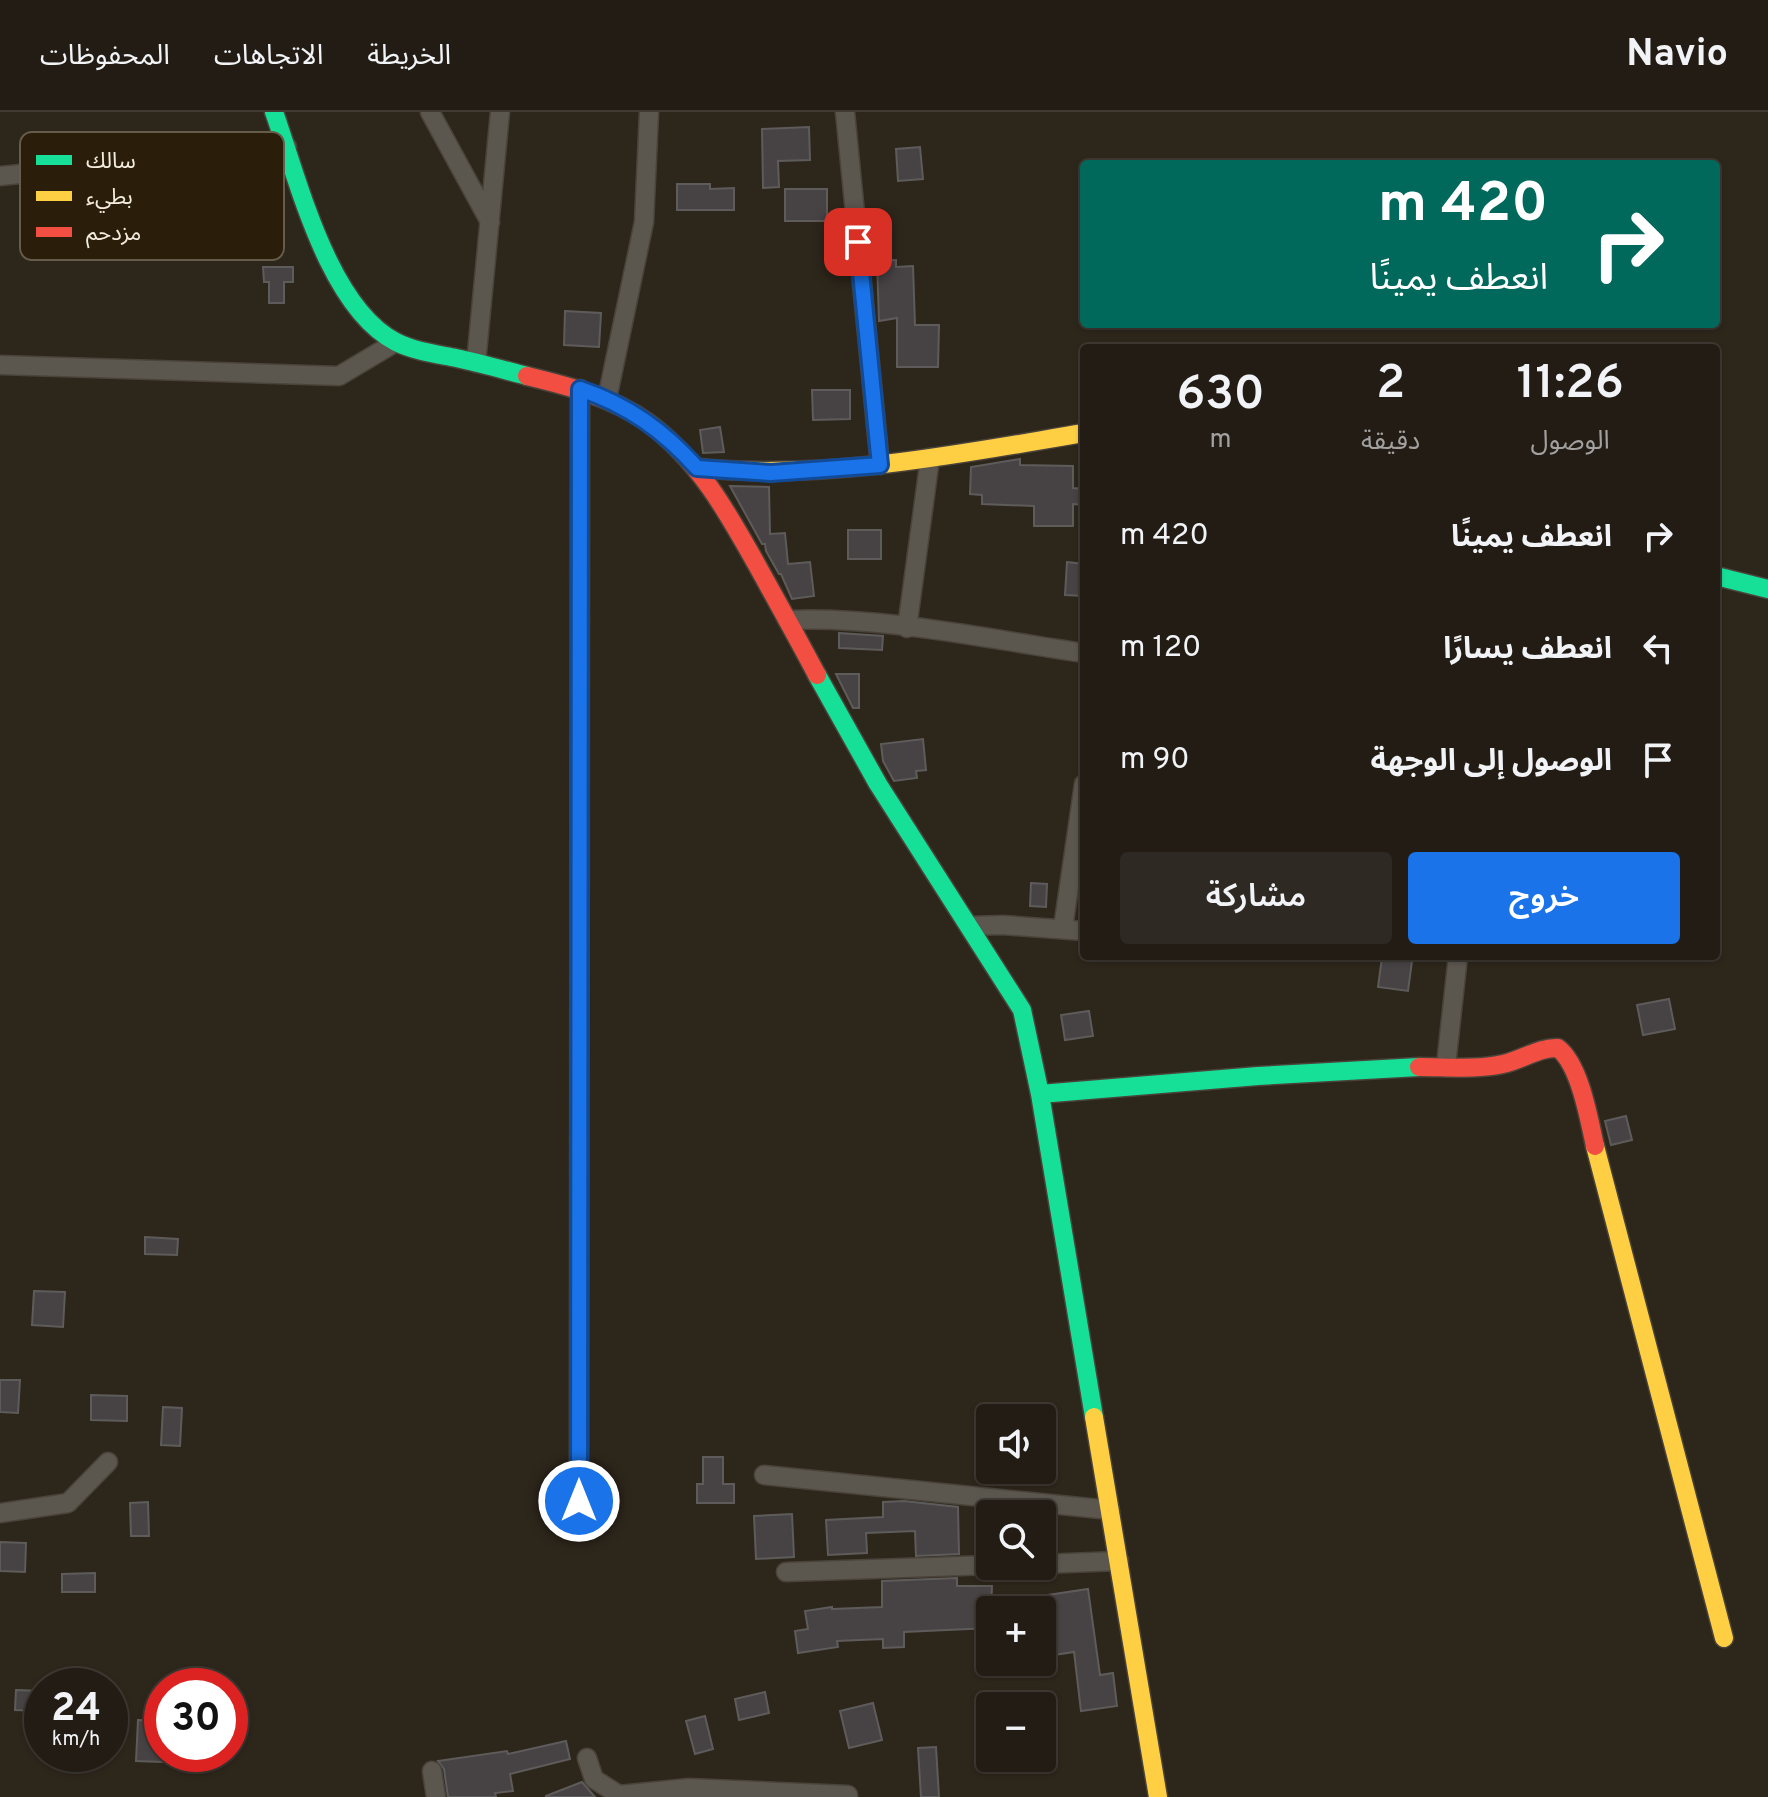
<!DOCTYPE html>
<html lang="ar">
<meta charset="utf-8">
<style>
:root{--surface:#221c14;--page:#2e2922;--text:#f1f3f6;--muted:#a2a1a0;--line:#3f3a34;--accent:#1a73e8}
body{margin:0;font-family:Overpass,"Noto Sans Arabic",sans-serif;background:var(--page);color:var(--text);direction:rtl;height:100vh;display:flex;flex-direction:column;font-size:30px;white-space:nowrap}
*{box-sizing:border-box;margin:0}
p{font-size:26px;color:var(--muted)}
.icon{flex:none;width:44px;height:44px;fill:none;stroke:currentColor;stroke-width:2;stroke-linecap:round;stroke-linejoin:round}
.map{position:relative;flex:1;overflow:hidden;direction:ltr}
.details{position:absolute;left:1080px;top:232px;width:640px;height:616px;display:flex;flex-direction:column;background:var(--surface);border-radius:8px;box-shadow:0 2px 6px #0004,0 0 0 2px var(--line);direction:rtl}
.details>*{flex:none}
.top-card{position:absolute;left:1080px;top:48px;width:640px;height:168px;border-radius:8px;box-shadow:0 2px 6px #0004,0 0 0 2px var(--line);direction:rtl;background:#00695c;color:#fff;overflow:hidden}
.tools{position:absolute;left:976px;top:1292px;display:grid;gap:16px}
.tools a{display:grid;place-items:center;width:80px;height:80px;border-radius:8px;background:var(--surface);box-shadow:0 2px 6px #0004,0 0 0 2px var(--line);font-size:40px}
.speed{position:absolute;left:24px;top:1556px;display:flex;gap:16px;font-size:40px;font-weight:700;text-align:center}
.speed>*{display:grid;place-content:center;width:104px;height:104px;border-radius:50%;background:var(--surface);box-shadow:0 2px 6px #0004,0 0 0 2px var(--line);line-height:1}
.speed small{font-size:20px;font-weight:400}
.speed .limit{border:12px solid #d22;background:#fff;color:#111}
.pin{position:absolute;display:grid;place-items:center;width:68px;height:68px;color:#fff;margin:-34px;border-radius:16px;box-shadow:0 4px 12px #0006}
.me{position:absolute;width:88px;margin:-44px;rotate:0deg;stroke-linejoin:round;filter:drop-shadow(0 0 6px #0008)}
.turn{display:flex;align-items:center;gap:28px;height:168px;padding:0 40px;font-size:36px}
.turn .icon{width:104px;height:104px;stroke-width:2.5}
.turn b{display:block;font-size:56px;line-height:68px}
.eta{display:flex;justify-content:space-evenly;align-items:center;height:136px;text-align:center}
.eta b{font-size:48px;font-weight:600;line-height:56px}
.action{display:flex;gap:16px;margin-top:auto;padding:16px 40px}
.action a{flex:1;height:92px;border-radius:8px;background:var(--accent);color:#fff;font-size:32px;font-weight:600;line-height:92px;text-align:center}
.action a+a{background:var(--page);color:var(--text)}
ul{padding:0;list-style:none}
li{display:flex;align-items:center;gap:24px;height:112px;padding:0 40px}
li div{flex:1}
li b{display:block;font-size:30px}
li em{font-style:normal}
header{display:flex;align-items:center;gap:48px;box-sizing:border-box;height:112px;padding:0 40px;background:var(--surface);border-bottom:2px solid var(--line)}
header strong{font-size:38px}
nav{display:flex;gap:44px;margin-inline-start:auto;font-size:28px}
.map>svg:first-child{display:block}
.building{fill:#474345;stroke:#5e5b5b;stroke-width:2}
.lines{fill:none;stroke-linecap:round;stroke-linejoin:round}
.street-casing{stroke:#4a433a;stroke-width:21}
.fast-casing{stroke:#4a433a;stroke-width:21}
.slow-casing{stroke:#4a433a;stroke-width:21}
.jam-casing{stroke:#4a433a;stroke-width:21}
.street{stroke:#5b564e;stroke-width:18}
.fast{stroke:#16e098;stroke-width:18}
.slow{stroke:#ffcf43;stroke-width:18}
.jam{stroke:#f24e42;stroke-width:18}
.route-casing{stroke:#114b97;stroke-width:20}
.route{stroke:#1a73e8;stroke-width:14}
.key{fill:#2a1e0a;stroke:#675c4a;stroke-width:2}
.key-label{font-size:22px;fill:#f4ecdf}
</style>
<header>
<strong>Navio</strong>
<nav><a>الخريطة</a><a>الاتجاهات</a><a>المحفوظات</a></nav>
</header>
<div class="map">
<svg width="1768" height="1685" viewBox="0 0 1768 1685">
<rect width="100%" height="100%" fill="#2d261b"/>
<path class="building" d="M809,15L810,48L778,49L779,75L763,76L762,17Z
M920,35L923,67L898,69L896,37Z
M677,72H710V77L734,76V98H677Z
M785,77H827V109H785Z
M896,148V155L913,154L915,213H939L938,255H897V206L879,209L877,149Z
M263,155H293V170H284V191H269V170H264Z
M565,199L601,201L599,235L564,233Z
M812,278H850V307L813,308Z
M720,315L724,340L703,341L700,318Z
M1020,347V353L1073,354V376L1084,377V393L1073,392V414H1034V394L982,392V383L970,382L971,355Z
M730,374L769,375L770,422L785,421L788,452L810,450L814,484L792,487L781,462H779L766,439L765,432H762Z
M848,418H881V447H848Z
M1067,450L1084,452V484L1065,483Z
M839,521L883,524L882,538L839,536Z
M836,562H859V596H853Z
M923,627L926,658L916,659L917,666L894,669L883,649L881,632Z
M1031,771L1047,772L1046,795L1030,794Z
M1382,845L1412,849L1408,879L1378,875Z
M1669,887L1675,917L1643,923L1637,893Z
M1089,899L1093,924L1065,928L1061,903Z
M1626,1004L1632,1028L1611,1033L1605,1009Z
M145,1125L178,1127L177,1143L145,1142Z
M34,1179L65,1180L63,1215L32,1213Z
M0,1268H20L18,1301L0,1300Z
M91,1283L127,1284V1309L91,1308Z
M163,1295L182,1296L180,1334L161,1333Z
M703,1345H723V1372H734V1391H697V1372H703Z
M904,1389L958,1395L959,1442L916,1444L915,1419L866,1421L867,1441L828,1443L826,1408L883,1405V1390Z
M148,1390L149,1424H131L130,1391Z
M792,1402L794,1445L756,1447L754,1404Z
M0,1430L26,1431L25,1460L0,1459Z
M95,1461V1480H62V1462Z
M957,1466V1474H992L990,1516L904,1520V1535L883,1536V1527L837,1529L838,1535L798,1541L795,1519L808,1517L805,1499L832,1495V1497L882,1495V1469Z
M1088,1477L1100,1563L1113,1561L1117,1594L1081,1599L1074,1540L1047,1544L1042,1498H1001V1490Z
M16,1578L42,1579V1599L15,1598Z
M765,1580L769,1601L739,1608L735,1587Z
M873,1591L882,1628L849,1636L840,1599Z
M705,1604L713,1637L695,1642L686,1609Z
M138,1608L162,1609V1650L136,1649Z
M566,1629L570,1647L510,1662L513,1679L495,1681L496,1685H448L444,1657L438,1649L507,1639L508,1642Z
M936,1635L939,1685H921L918,1636Z
M582,1670L595,1685H546V1684Z"/>
<g class="lines">
<defs>
<path id="street" d="M430,0L490,110
M845,0L880,353
M0,64L287,35
M476,251L500,0
M0,253L339,264L396,230
M607,287L644,110L649,0
M787,508C885,504 987,527 1084,541
M907,516L930,346
M970,814L1003,813L1084,819
M1063,816L1084,672
M1446,953L1458,844
M764,1363L1110,1398
M579,1389L580,277
M0,1401L68,1391L108,1350
M1042,1452L1119,1449
M786,1460L990,1453
M587,1646L594,1667L619,1683L689,1676L848,1683V1685
M432,1659L436,1685"/>
<path id="fast" d="M274,0C298,67 328,195 396,230C414,239 436,242 456,246C480,251 504,258 527,264
M1716,464L1768,477
M817,563L878,672L1022,898L1040,982L1094,1305
M1040,982L1258,964L1419,955"/>
<path id="slow" d="M697,356C831,368 952,343 1084,321
M1595,1034L1724,1526
M1094,1305L1158,1685"/>
<path id="jam" d="M527,264C568,274 612,285 647,310C698,347 728,401 758,455C778,491 798,527 817,563
M1419,955C1447,955 1476,958 1503,952C1522,948 1539,935 1558,936C1580,953 1589,1007 1595,1034"/>
</defs>
<use href="#street" class="street-casing"/>
<use href="#fast" class="fast-casing"/>
<use href="#slow" class="slow-casing"/>
<use href="#jam" class="jam-casing"/>
<use href="#street" class="street"/>
<use href="#fast" class="fast"/>
<use href="#slow" class="slow"/>
<use href="#jam" class="jam"/>
</g>
<g class="lines">
<defs>
<path id="route" d="M579,1389L580,277C628,293 664,319 697,356L771,361L880,353L858,130"/>
</defs>
<use href="#route" class="route-casing"/>
<use href="#route" class="route"/>
</g>
<rect x="20" y="20" width="264" height="128" rx="12" class="key"/>
<rect x="36" y="43" width="36" height="10" fill="#16e098"/>
<rect x="36" y="79" width="36" height="10" fill="#ffcf43"/>
<rect x="36" y="115" width="36" height="10" fill="#f24e42"/>
<g class="key-label">
<text x="86" y="56">سالك</text>
<text x="86" y="92">بطيء</text>
<text x="86" y="128">مزدحم</text>
</g>
</svg>
<div class="tools">
<a><svg class="icon" aria-label="sound" viewBox="0 0 24 24"><path d="M4 9h4l5-4v14l-5-4H4zM17 9q2 3 0 6"/></svg></a>
<a><svg class="icon" aria-label="search" viewBox="0 0 24 24"><circle cx="10" cy="10" r="6"/><path d="M15 15l6 6"/></svg></a>
<a>+</a>
<a>−</a>
</div>
<div class="speed"><div>24<small>km/h</small></div><div class="limit">30</div></div>
<div class="pin" style="left:858px;top:130px;background:#d93025"><svg class="icon" aria-label="arrive" viewBox="0 0 24 24"><path d="M6 21V4h12l-3 4 3 4H6"/></svg></div>
<svg class="me" style="left:579px;top:1389px" viewBox="-20 -20 40 40"><circle r="17" fill="#1a73e8" stroke="#fff" stroke-width="3"/><path d="M0-11L8 9 0 5-8 9z" fill="#fff"/></svg>
<div class="top-card">
<div class="turn"><svg class="icon" aria-label="right" viewBox="0 0 24 24"><path d="M7 20v-9h11M14 6l5 5-5 5"/></svg><div><b>420 m</b>انعطف يمينًا</div></div>
</div>
<section class="details">
<div class="eta">
<div><b>11:26</b><p>الوصول</p></div>
<div><b>2</b><p>دقيقة</p></div>
<div><b>630</b><p>m</p></div>
</div>
<ul>
<li><svg class="icon" aria-label="right" viewBox="0 0 24 24"><path d="M7 20v-9h11M14 6l5 5-5 5"/></svg><div><b>انعطف يمينًا</b></div><em>420 m</em></li>
<li><svg class="icon" aria-label="left" viewBox="0 0 24 24"><path d="M17 20v-9H6M10 6l-5 5 5 5"/></svg><div><b>انعطف يسارًا</b></div><em>120 m</em></li>
<li><svg class="icon" aria-label="arrive" viewBox="0 0 24 24"><path d="M6 21V4h12l-3 4 3 4H6"/></svg><div><b>الوصول إلى الوجهة</b></div><em>90 m</em></li>
</ul>
<div class="action"><a>خروج</a><a>مشاركة</a></div>
</section>
</div>
